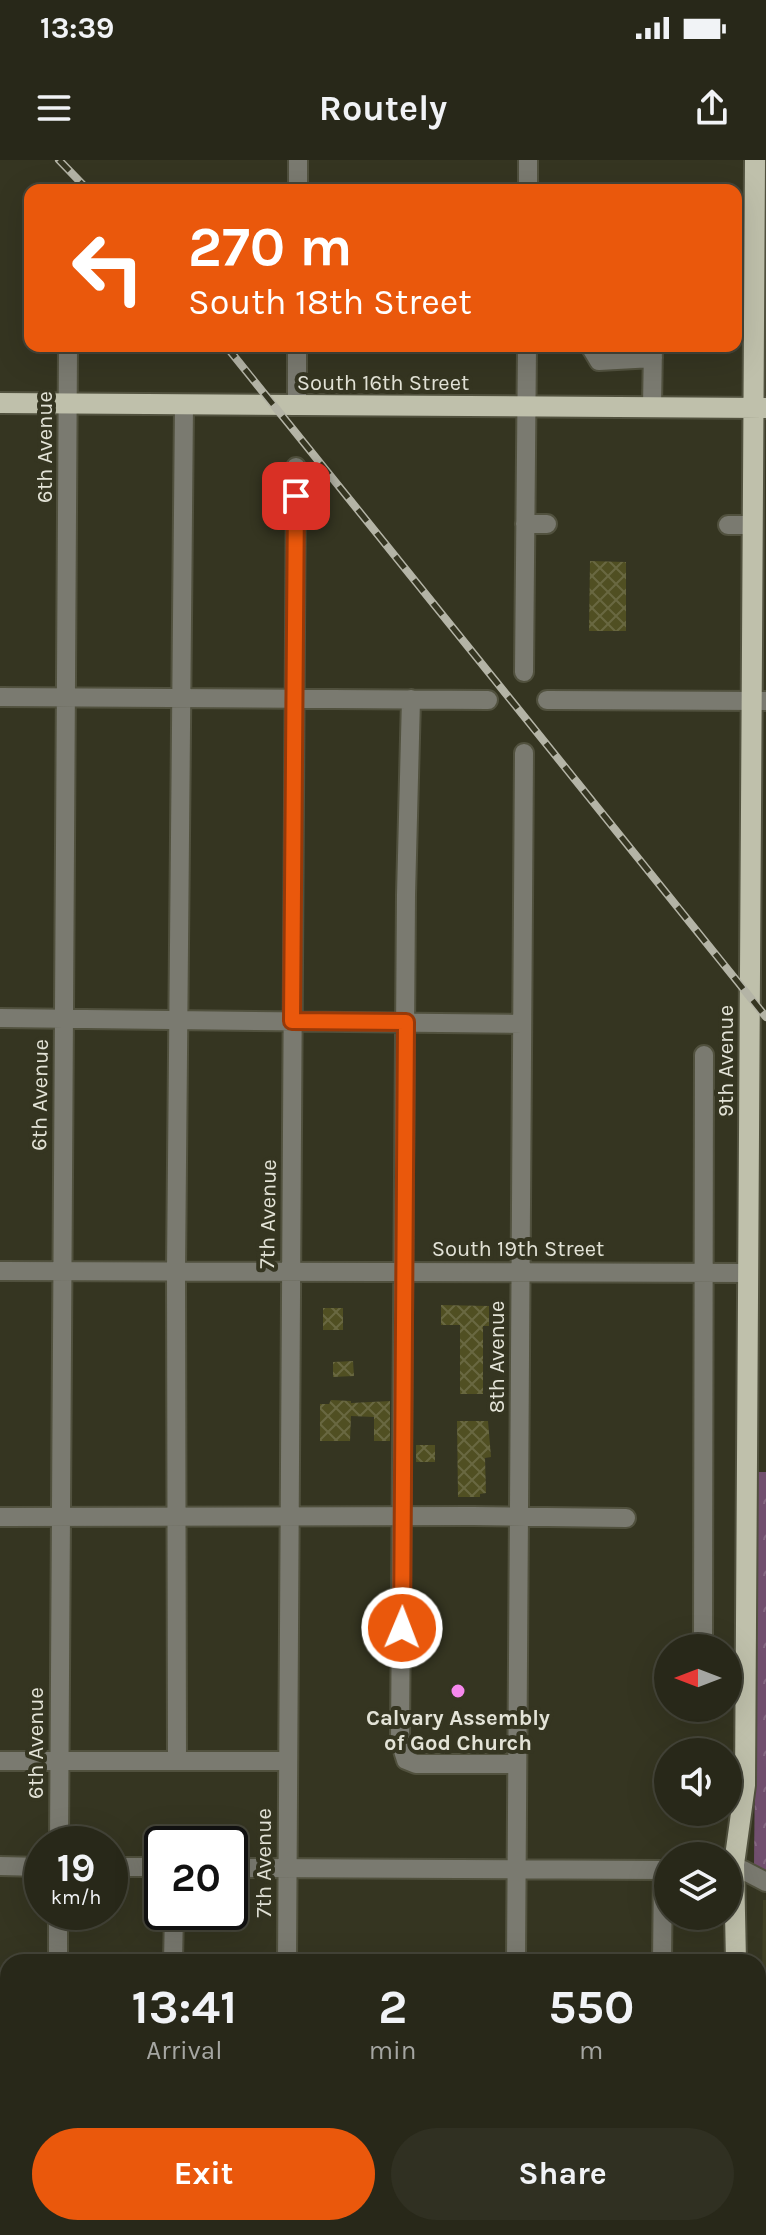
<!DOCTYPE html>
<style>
:root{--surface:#282819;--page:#303022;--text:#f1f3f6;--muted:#a5a6a2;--line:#444438;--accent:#ea580c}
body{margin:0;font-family:Karla,sans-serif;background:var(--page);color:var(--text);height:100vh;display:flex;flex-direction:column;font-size:30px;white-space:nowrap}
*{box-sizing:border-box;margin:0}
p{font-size:26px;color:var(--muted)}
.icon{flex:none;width:44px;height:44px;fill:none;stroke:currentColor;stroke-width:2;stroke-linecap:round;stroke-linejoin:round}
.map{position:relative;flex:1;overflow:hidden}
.drawer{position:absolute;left:0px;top:1794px;width:766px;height:282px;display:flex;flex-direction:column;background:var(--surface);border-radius:24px 24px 0 0;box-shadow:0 8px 32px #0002,0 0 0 2px var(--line)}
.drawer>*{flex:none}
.hud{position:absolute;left:24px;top:24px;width:718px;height:168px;border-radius:16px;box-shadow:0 8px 32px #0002,0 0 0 2px var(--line);background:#ea580c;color:#fff;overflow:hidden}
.needle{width:52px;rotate:270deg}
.tools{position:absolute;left:654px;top:1474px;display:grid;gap:16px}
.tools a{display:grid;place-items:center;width:88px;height:88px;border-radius:50%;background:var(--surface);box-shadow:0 8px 32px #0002,0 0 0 2px var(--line);font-size:40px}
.speed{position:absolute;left:24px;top:1666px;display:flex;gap:16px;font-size:40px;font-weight:700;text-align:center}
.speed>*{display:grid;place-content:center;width:104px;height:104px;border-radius:50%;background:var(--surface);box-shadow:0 8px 32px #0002,0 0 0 2px var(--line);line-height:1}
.speed small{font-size:20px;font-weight:400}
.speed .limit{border:4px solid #111;border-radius:12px;background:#fff;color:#111}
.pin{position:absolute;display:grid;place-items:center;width:68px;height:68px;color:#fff;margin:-34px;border-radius:16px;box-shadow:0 4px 12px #0006}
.me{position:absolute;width:88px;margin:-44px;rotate:1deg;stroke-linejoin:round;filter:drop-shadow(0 0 6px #0008)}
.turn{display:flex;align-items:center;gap:28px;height:168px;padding:0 32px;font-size:36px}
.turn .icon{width:104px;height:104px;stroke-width:2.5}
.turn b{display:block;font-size:56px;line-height:68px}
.eta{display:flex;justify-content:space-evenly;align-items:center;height:136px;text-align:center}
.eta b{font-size:48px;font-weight:700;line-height:56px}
.primary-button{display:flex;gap:16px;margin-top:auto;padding:16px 32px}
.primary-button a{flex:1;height:92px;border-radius:48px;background:var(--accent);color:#fff;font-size:32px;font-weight:700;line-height:92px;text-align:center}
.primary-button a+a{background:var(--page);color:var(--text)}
.status{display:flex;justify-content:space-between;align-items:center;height:56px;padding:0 40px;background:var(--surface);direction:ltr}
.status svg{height:22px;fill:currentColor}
header{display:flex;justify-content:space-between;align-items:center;height:104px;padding:0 32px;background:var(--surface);font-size:36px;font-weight:700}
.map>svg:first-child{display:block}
.built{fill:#404025}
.park{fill:url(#park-crowns)}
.building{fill:url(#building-cross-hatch)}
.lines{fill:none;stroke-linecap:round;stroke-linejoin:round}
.minor-casing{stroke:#51513e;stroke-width:22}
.major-casing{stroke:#51513e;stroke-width:24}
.minor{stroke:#7a7a70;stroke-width:18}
.major{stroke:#bfc0ab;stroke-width:20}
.rail-casing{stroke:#b4b4a6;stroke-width:8}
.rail{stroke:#353521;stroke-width:5;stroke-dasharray:15;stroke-linecap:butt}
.route-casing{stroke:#983908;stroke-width:20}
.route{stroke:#ea580c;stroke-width:14}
.poi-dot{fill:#f688ed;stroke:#353521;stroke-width:3}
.labels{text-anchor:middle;stroke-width:8;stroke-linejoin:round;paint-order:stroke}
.street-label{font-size:22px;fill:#e3e3d7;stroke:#353521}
.poi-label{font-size:22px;font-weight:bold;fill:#e3e3d7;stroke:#353521}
</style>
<div class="status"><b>13:39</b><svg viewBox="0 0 49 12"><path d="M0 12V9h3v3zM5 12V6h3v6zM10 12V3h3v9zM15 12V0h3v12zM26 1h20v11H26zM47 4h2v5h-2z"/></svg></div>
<header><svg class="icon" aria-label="menu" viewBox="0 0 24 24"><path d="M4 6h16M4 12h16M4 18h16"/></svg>Routely<svg class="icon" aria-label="share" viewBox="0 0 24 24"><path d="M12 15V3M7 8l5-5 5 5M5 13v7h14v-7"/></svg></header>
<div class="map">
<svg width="766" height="2075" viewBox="0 0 766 2075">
<defs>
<pattern id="park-crowns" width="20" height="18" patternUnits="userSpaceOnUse" patternTransform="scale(2)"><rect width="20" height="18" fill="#714f6e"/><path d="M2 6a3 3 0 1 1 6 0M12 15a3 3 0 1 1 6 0" fill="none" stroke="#856882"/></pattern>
<pattern id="building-cross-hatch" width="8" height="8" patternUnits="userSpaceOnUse" patternTransform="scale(2)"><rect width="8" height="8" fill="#504f22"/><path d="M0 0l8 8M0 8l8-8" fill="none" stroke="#696841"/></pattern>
</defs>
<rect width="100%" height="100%" fill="#353521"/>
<path class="built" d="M763,1740H766V2075H759Z"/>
<path class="park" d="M758,1312H766V1713L754,1704Z"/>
<path class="building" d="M590,401L626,402V471H589Z
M441,1145L489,1146V1166H483V1234H460V1165H441Z
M323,1148H343V1170H323Z
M353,1201L354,1216L333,1217V1202Z
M331,1240L351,1241V1243L390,1241V1281H374V1257L351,1256L350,1281H320V1244H329Z
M457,1261H488L491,1297L485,1298L486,1333L480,1334V1337H458Z
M416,1285H435V1302H416Z"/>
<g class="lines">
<defs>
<path id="minor" d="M298,30V0
M528,30V0
M590,186L599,201L653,198
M297,245V186
M652,247L653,186
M525,364H547
M728,365H753
M524,512L527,186
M0,537L488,540
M411,539L406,735L400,1581L406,1600L416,1604H517
M547,540L766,541
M0,858L522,864
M0,1111L748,1113
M0,1357L473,1356L626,1358
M703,1488L704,895
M728,1508H745
M0,1601H288
M177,1601L176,1111L184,244
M59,1684L68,186
M0,1706L42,1707
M110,1707H162
M230,1708L668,1710
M728,1710H743L766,1722
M58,1802V1752
M173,1802L174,1752
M287,1802L296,307
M516,1802L524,593
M662,1802L663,1710
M758,1954H766
M57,2075V2068
M172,2075V2068
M286,2075V2068
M402,2075V2068
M514,2075V2068
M659,2075V2068"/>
<path id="major" d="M0,243L766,248
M736,1802L734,1704L745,1625L755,0
M738,2075V2068"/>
</defs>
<use href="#minor" class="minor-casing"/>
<use href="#major" class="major-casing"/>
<use href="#minor" class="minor"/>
<use href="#major" class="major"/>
<defs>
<path id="rail" d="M59,0L88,30
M226,186L766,857"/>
</defs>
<use href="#rail" class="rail-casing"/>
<use href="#rail" class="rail"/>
</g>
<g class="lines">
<defs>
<path id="route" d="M296,336L292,861L406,862L402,1468"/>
</defs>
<use href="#route" class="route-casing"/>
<use href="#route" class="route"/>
</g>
<circle class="poi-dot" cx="458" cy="1531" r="8"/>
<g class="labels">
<g class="street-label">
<text x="383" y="230">South 16th Street</text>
<text transform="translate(44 287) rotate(-90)" y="8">6th Avenue</text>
<text transform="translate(725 901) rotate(-90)" y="8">9th Avenue</text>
<text transform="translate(39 935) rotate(-89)" y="8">6th Avenue</text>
<text transform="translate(267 1054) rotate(-89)" y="8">7th Avenue</text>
<text x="518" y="1096">South 19th Street</text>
<text transform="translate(496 1197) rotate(-90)" y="8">8th Avenue</text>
<text transform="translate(35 1583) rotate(-90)" y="8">6th Avenue</text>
<text transform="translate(263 1703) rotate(-90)" y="8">7th Avenue</text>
</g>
<g class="poi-label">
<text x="458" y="1565">Calvary Assembly<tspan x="458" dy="25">of God Church</tspan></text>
</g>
</g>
</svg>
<div class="tools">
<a><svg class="needle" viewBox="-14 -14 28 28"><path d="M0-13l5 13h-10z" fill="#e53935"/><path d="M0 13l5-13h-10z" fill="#a5a6a2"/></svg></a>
<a><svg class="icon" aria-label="sound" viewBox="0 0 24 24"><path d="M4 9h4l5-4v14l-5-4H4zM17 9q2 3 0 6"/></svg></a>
<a><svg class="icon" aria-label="layers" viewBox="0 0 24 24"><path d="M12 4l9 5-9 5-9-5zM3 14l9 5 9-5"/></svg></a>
</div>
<div class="speed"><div>19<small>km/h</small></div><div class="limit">20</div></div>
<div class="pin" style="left:296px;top:336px;background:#d93025"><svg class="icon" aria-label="arrive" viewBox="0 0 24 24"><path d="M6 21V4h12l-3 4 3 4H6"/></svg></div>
<svg class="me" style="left:402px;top:1468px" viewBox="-20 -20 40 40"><circle r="17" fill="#ea580c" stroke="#fff" stroke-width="3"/><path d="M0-11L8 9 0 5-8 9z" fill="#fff"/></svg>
<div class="hud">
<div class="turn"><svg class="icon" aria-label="left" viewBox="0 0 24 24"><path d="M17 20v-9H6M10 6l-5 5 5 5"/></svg><div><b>270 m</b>South 18th Street</div></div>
</div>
<section class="drawer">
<div class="eta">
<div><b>13:41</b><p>Arrival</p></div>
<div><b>2</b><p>min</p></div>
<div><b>550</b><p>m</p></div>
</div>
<div class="primary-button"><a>Exit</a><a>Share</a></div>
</section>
</div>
